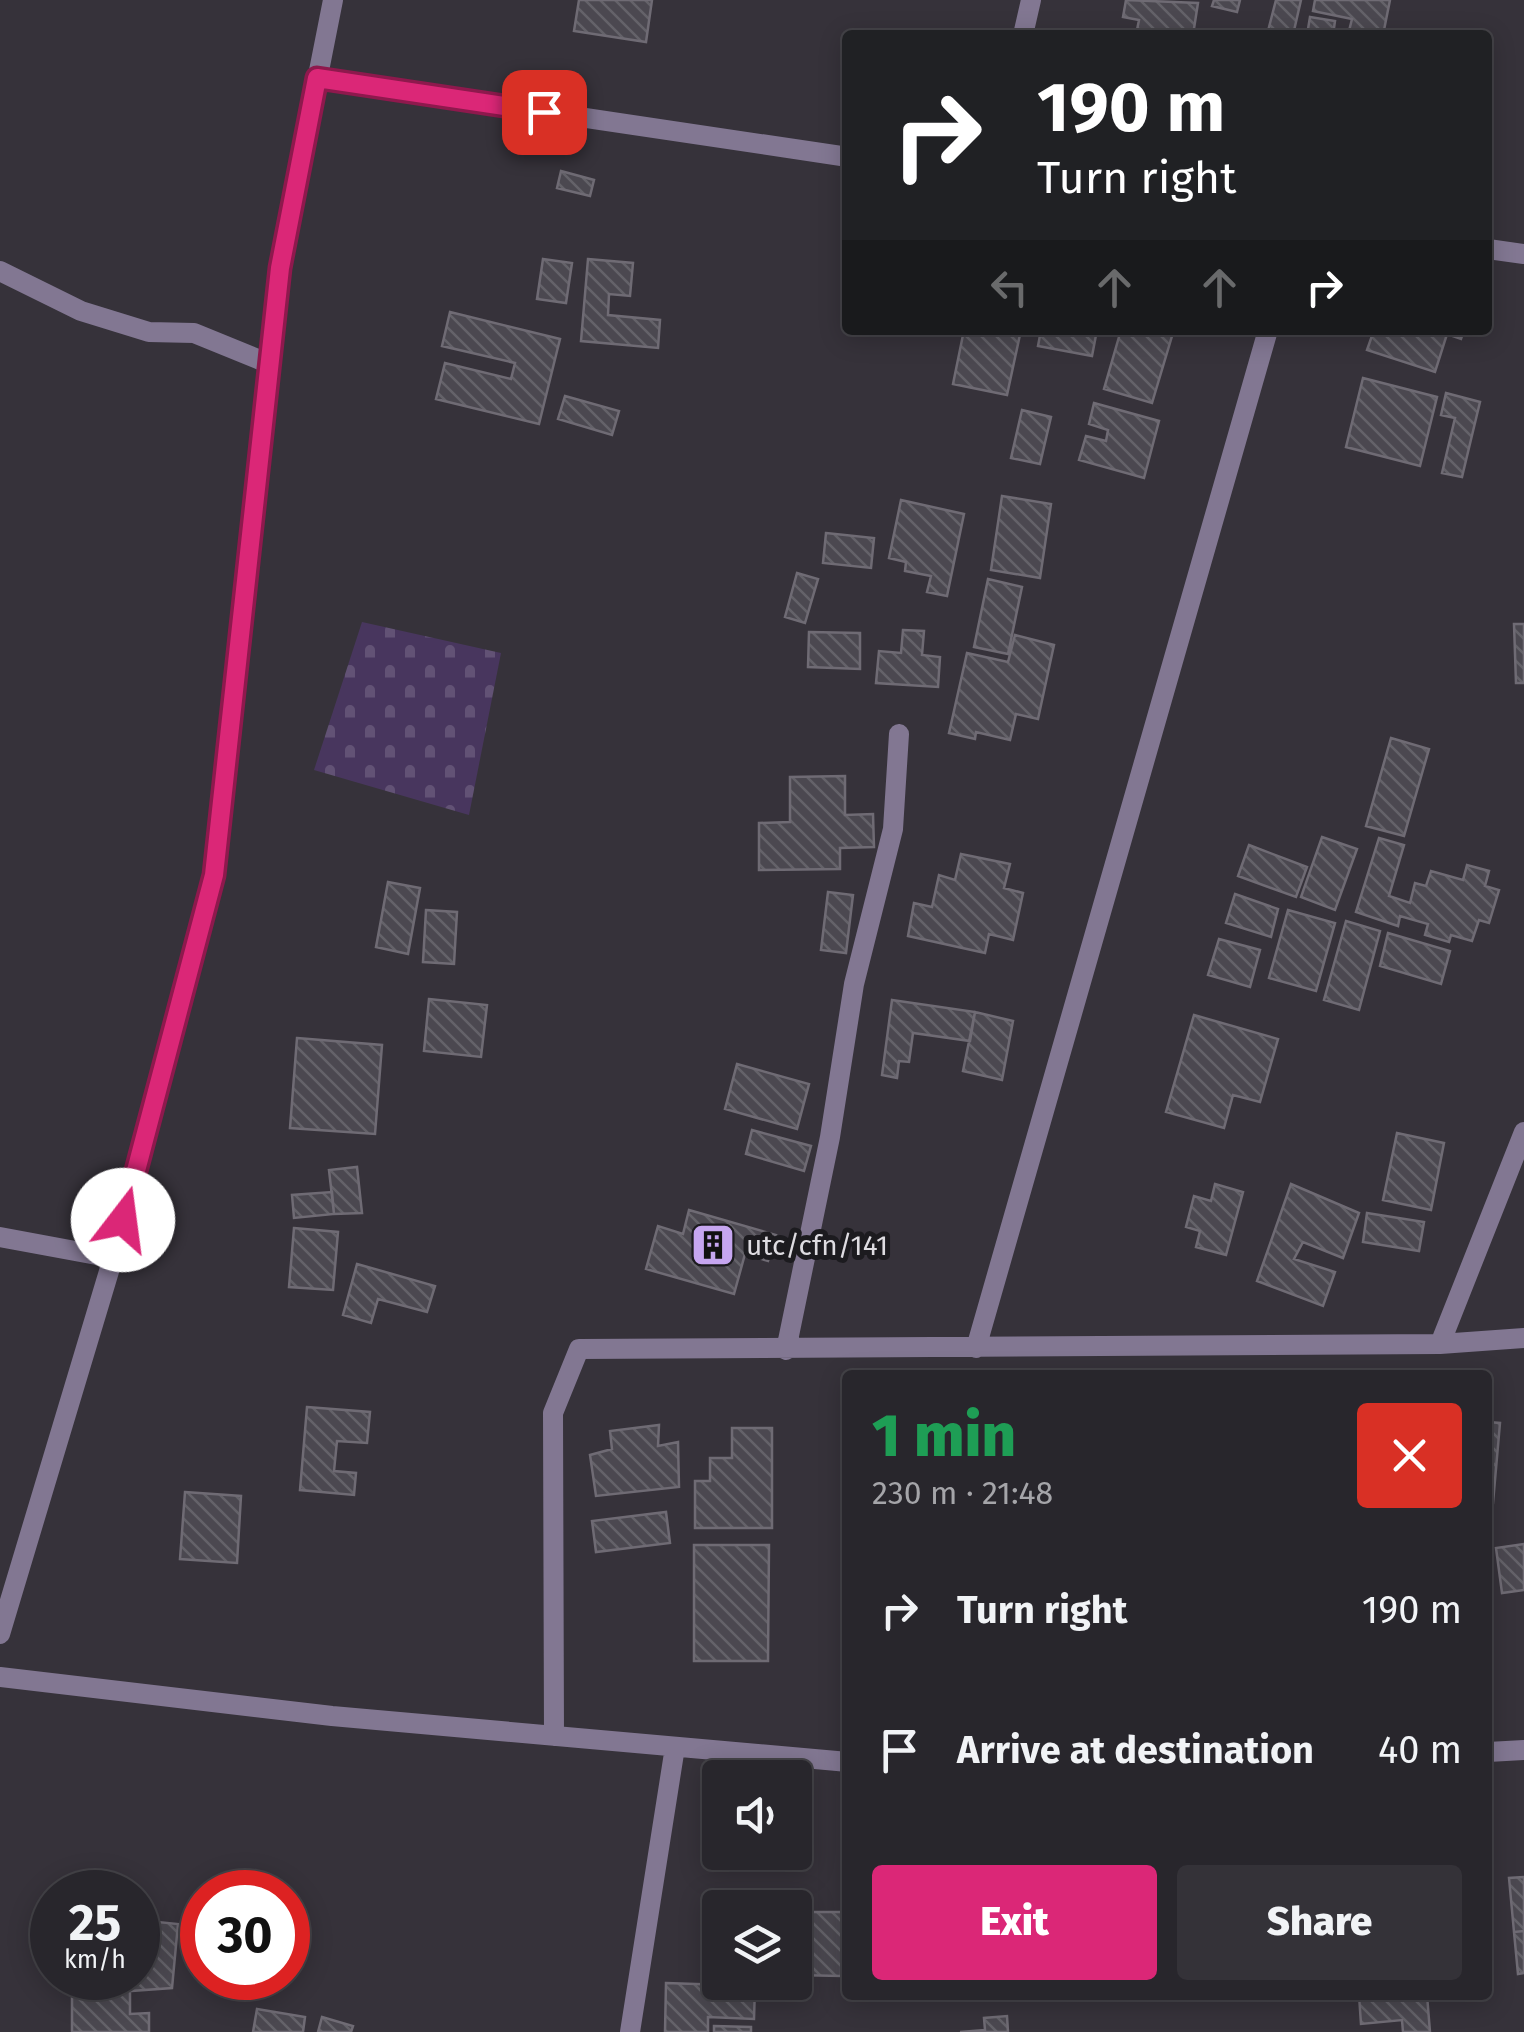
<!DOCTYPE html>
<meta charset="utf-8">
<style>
:root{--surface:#28262c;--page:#343238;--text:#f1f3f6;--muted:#a5a5a9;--line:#444348;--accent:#db2777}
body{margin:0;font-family:"Fira Sans",sans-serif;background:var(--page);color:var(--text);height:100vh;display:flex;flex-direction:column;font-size:38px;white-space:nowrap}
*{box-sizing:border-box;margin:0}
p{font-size:32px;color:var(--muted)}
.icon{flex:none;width:55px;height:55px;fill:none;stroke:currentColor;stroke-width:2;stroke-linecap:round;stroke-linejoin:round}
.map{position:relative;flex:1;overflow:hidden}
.details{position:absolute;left:842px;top:1370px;width:650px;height:630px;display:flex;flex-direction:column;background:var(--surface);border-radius:10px;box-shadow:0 5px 25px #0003,0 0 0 2px var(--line)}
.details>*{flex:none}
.guide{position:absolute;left:842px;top:30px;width:650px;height:305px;border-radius:10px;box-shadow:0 5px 25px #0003,0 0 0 2px var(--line);background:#202124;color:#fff;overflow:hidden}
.controls{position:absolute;left:702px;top:1760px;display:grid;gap:20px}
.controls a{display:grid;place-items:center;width:110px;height:110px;border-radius:10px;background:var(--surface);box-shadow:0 5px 25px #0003,0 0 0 2px var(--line);font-size:50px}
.speed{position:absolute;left:30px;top:1870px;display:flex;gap:20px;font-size:50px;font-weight:700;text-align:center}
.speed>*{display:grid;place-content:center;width:130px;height:130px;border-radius:50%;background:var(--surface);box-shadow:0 5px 25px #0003,0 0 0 2px var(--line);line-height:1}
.speed small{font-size:25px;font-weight:400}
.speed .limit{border:15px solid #d22;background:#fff;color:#111}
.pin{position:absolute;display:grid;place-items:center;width:85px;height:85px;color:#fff;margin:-42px;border-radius:20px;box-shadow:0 5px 15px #0006}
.me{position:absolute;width:110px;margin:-55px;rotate:15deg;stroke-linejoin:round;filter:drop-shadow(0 0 8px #0008)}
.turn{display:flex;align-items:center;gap:35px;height:210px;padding:0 30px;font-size:45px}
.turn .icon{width:130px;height:130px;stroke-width:2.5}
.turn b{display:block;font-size:70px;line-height:85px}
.lanes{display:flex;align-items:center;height:95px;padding:0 30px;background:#0003;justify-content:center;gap:50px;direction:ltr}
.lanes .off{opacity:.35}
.round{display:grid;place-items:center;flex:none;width:105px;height:105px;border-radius:10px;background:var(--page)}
.head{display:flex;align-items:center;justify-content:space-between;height:170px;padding:0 30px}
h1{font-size:60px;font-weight:800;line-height:75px;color:#1e9e55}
.action{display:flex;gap:20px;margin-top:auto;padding:20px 30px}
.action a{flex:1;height:115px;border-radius:10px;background:var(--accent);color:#fff;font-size:40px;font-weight:800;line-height:115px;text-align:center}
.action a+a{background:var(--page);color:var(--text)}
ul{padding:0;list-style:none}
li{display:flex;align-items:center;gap:30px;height:140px;padding:0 30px}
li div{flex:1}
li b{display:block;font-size:38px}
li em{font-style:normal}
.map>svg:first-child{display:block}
.cemetery{fill:url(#cemetery-stones)}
.building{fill:url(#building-back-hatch);stroke:#6f6b74;stroke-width:2.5}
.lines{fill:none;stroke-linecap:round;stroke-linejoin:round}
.minor{stroke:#827792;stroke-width:20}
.route-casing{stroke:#8e194d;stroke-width:25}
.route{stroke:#db2777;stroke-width:18}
.labels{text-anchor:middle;stroke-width:10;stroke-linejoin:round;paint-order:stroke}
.poi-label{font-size:28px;fill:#dedce1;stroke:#1c1b1f;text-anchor:start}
</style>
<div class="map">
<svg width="1524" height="2032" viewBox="0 0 1524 2032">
<defs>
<pattern id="cemetery-stones" width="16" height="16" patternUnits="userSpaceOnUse" patternTransform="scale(2.5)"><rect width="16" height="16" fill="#48365e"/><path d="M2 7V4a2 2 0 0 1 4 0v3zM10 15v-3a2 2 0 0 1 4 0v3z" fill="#625275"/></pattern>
<pattern id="building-back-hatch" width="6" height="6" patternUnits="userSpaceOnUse" patternTransform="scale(2.5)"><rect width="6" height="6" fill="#4b4850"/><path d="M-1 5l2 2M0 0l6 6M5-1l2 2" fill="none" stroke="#646269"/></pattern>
</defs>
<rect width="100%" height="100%" fill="#36323a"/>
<path class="cemetery" d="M362,622L501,653L469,815L314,770Z"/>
<path class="building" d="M579,0H652L646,42L574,31Z
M1126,0L1198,3L1193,35H1136L1139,20L1123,17Z
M1214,0H1240L1237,12L1212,6Z
M1276,0H1301L1293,35H1267Z
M1315,0H1390L1383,35H1348L1352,19L1313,11Z
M1310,17L1335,21L1333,35H1307Z
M561,171L594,180L590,196L557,188Z
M543,259L572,263L566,303L537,299Z
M588,259L633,263L630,296L609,294L608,315L660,320L658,348L581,341Z
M450,312L560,339L539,424L436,399L445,363L511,379L515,363L442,346Z
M964,330H1021L1007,395L953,384Z
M1041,330H1097L1092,356L1038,346Z
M1121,330H1152L1172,336L1152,403L1104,389Z
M1374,330H1464L1461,339L1447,334L1435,372L1367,350Z
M1363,378L1437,397L1420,466L1346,447Z
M1446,393L1480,402L1462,477L1442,473L1455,418L1441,415Z
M565,396L619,411L612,435L558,419Z
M1094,403L1159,421L1144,478L1079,460L1086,436L1106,441L1108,430L1089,424Z
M1022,410L1051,417L1040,464L1011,458Z
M1002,496L1051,504L1040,578L991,570Z
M901,500L964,514L947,596L927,592L931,576L905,571L906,562L889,558Z
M826,533L874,538L871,568L823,563Z
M797,573L818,579L805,623L785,617Z
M988,579L1022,587L1008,654L974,647Z
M1514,624H1524V683H1516Z
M903,630L924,631L922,655L940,657L938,687L876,683L879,651L901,653Z
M809,632L860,633V669L808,667Z
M1015,635L1054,645L1038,719L1016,714L1010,740L976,732L975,739L949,733L967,653L1008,662Z
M1391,738L1429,749L1404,836L1366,826Z
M845,776V815L873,814L874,847L840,848V869L759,870V823L790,822V777Z
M1322,837L1357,849L1335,910L1301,897Z
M1379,838L1404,845L1389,896L1410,903L1415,883L1426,886L1431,871L1463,880L1467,865L1489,871L1485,886L1499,890L1489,923L1479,920L1472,941L1451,935L1449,942L1425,935L1428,924L1400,916L1398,926L1356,912Z
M1249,845L1307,867L1296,897L1238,876Z
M961,854L1010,864L1004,888L1023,893L1013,940L989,934L985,953L908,936L914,903L932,907L939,875L955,880Z
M388,882L420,888L408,954L376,947Z
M828,892L853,895L846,953L821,950Z
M1235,894L1278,909L1271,937L1226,923Z
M426,910L457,912L454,964L423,962Z
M1288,910L1335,923L1316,991L1269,978Z
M1346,921L1380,931L1359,1010L1324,1000Z
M1388,933L1450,951L1441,984L1380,966Z
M1219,939L1260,950L1250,987L1208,975Z
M429,999L487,1005L481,1057L424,1051Z
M892,1000L975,1012L970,1041L913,1033L909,1062L899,1061L897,1078L882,1075Z
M975,1012L1013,1021L1002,1080L963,1071Z
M1194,1015L1278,1039L1260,1102L1233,1095L1224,1128L1166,1112Z
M297,1038L382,1045L375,1134L290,1128Z
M737,1064L809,1084L797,1129L725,1109Z
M752,1130L811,1146L804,1171L746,1154Z
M1397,1133L1444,1143L1431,1210L1383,1200Z
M357,1167L362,1213L334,1214L329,1170Z
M1215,1184L1243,1192L1226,1255L1196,1247L1200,1231L1186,1227L1194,1196L1211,1201Z
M1291,1184L1359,1213L1343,1258L1303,1242L1294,1259L1335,1272L1323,1306L1257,1281Z
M332,1192L334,1214L294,1218L292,1195Z
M689,1210L776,1235L768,1261L745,1254L734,1294L646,1269L658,1226L683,1234Z
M1367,1213L1424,1222L1419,1251L1363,1242Z
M294,1228L338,1232L333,1290L289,1287Z
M357,1264L435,1286L427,1312L378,1299L371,1323L343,1315Z
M307,1407L370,1412L367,1443L337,1441L334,1471L356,1473L354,1495L300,1490Z
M1488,1422L1500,1423L1493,1503H1488Z
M659,1425L658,1446L678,1442L679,1487L596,1496L590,1455L612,1449L610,1431Z
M732,1428H772V1528H695V1481H710V1458H732Z
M185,1492L241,1496L237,1563L180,1559Z
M666,1512L670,1543L596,1552L592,1521Z
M1524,1544V1590L1502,1593L1496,1548Z
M694,1545H769L768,1661H694Z
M1524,1877V1931L1514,1932L1509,1878Z
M795,1912H842L841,1976L795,1975Z
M138,1920L178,1924L172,1988L130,1991L134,1978H138L144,1945L138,1947Z
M1524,1931V1973L1518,1974L1514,1932Z
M214,1978H233V1987H214Z
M666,1983L755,1986L754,2019L708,2017V2032H665Z
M130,1991V2014L149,2013V2032H72V1992Z
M1359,1995H1427L1430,2032H1403L1402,2020L1361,2024Z
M257,2009L305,2017L303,2032H253Z
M1007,2016L1008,2032H960L985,2030L984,2018Z
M322,2017L353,2026L351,2032H318Z
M714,2026L751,2027V2032H714Z"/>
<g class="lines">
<path class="minor" d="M1023,35L1031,0
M317,78L848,157
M1488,249L1524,254
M0,271L81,311L149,332L194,333L270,364
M0,1237L113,1258
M1440,1344L1524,1132
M976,1348L1268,330
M786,1350L830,1137L854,984L893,829L899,734
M0,1634L113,1258L213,875L280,268L333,0
M0,1677L332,1716L848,1762
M554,1736L553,1413L579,1349L1440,1344L1524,1338
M1488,1752L1524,1750
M630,2032L675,1747"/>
</g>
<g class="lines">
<defs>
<path id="route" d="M123,1220L214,875L280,268L317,78L544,112"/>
</defs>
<use href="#route" class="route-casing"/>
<use href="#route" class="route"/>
</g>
<defs>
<symbol id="building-square" viewBox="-11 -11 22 22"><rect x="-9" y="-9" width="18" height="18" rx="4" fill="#c6a6f0" stroke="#1c1b1f"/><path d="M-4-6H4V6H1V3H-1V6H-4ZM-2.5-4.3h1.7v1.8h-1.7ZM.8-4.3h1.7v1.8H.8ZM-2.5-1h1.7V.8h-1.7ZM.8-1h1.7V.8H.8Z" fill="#111"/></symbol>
</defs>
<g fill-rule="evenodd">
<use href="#building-square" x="688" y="1220" width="50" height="50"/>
</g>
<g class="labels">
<g class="poi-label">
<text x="746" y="1255">utc/cfn/141</text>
</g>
</g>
</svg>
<div class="controls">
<a><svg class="icon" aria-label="sound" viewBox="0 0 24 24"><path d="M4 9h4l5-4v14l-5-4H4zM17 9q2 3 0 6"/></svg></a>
<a><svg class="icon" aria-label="layers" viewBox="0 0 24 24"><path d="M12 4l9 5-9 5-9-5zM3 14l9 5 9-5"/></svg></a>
</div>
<div class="speed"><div>25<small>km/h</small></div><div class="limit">30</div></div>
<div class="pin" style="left:544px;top:112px;background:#d93025"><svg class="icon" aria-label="arrive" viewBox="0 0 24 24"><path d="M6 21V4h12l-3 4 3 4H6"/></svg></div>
<svg class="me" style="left:123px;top:1220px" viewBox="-20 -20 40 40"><circle r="19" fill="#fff"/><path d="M0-13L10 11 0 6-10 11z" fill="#db2777"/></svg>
<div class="guide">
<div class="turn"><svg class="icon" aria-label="right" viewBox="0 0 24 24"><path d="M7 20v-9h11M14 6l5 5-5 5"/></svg><div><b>190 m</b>Turn right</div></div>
<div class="lanes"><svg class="icon off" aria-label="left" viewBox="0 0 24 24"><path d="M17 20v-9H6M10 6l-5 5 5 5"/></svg><svg class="icon off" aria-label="ahead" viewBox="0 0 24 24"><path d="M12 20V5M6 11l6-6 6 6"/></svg><svg class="icon off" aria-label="ahead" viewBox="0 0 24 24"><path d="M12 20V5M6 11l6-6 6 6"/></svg><svg class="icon" aria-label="right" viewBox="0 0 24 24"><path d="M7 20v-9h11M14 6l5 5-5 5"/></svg></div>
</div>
<section class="details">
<div class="head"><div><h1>1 min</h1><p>230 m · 21:48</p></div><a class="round" style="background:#d93025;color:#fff"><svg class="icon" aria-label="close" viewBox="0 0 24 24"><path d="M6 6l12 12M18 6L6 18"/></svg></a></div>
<ul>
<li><svg class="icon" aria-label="right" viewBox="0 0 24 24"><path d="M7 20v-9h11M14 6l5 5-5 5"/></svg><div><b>Turn right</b></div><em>190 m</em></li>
<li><svg class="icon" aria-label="arrive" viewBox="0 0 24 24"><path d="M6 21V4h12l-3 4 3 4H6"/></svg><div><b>Arrive at destination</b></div><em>40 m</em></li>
</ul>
<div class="action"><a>Exit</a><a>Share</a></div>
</section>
</div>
